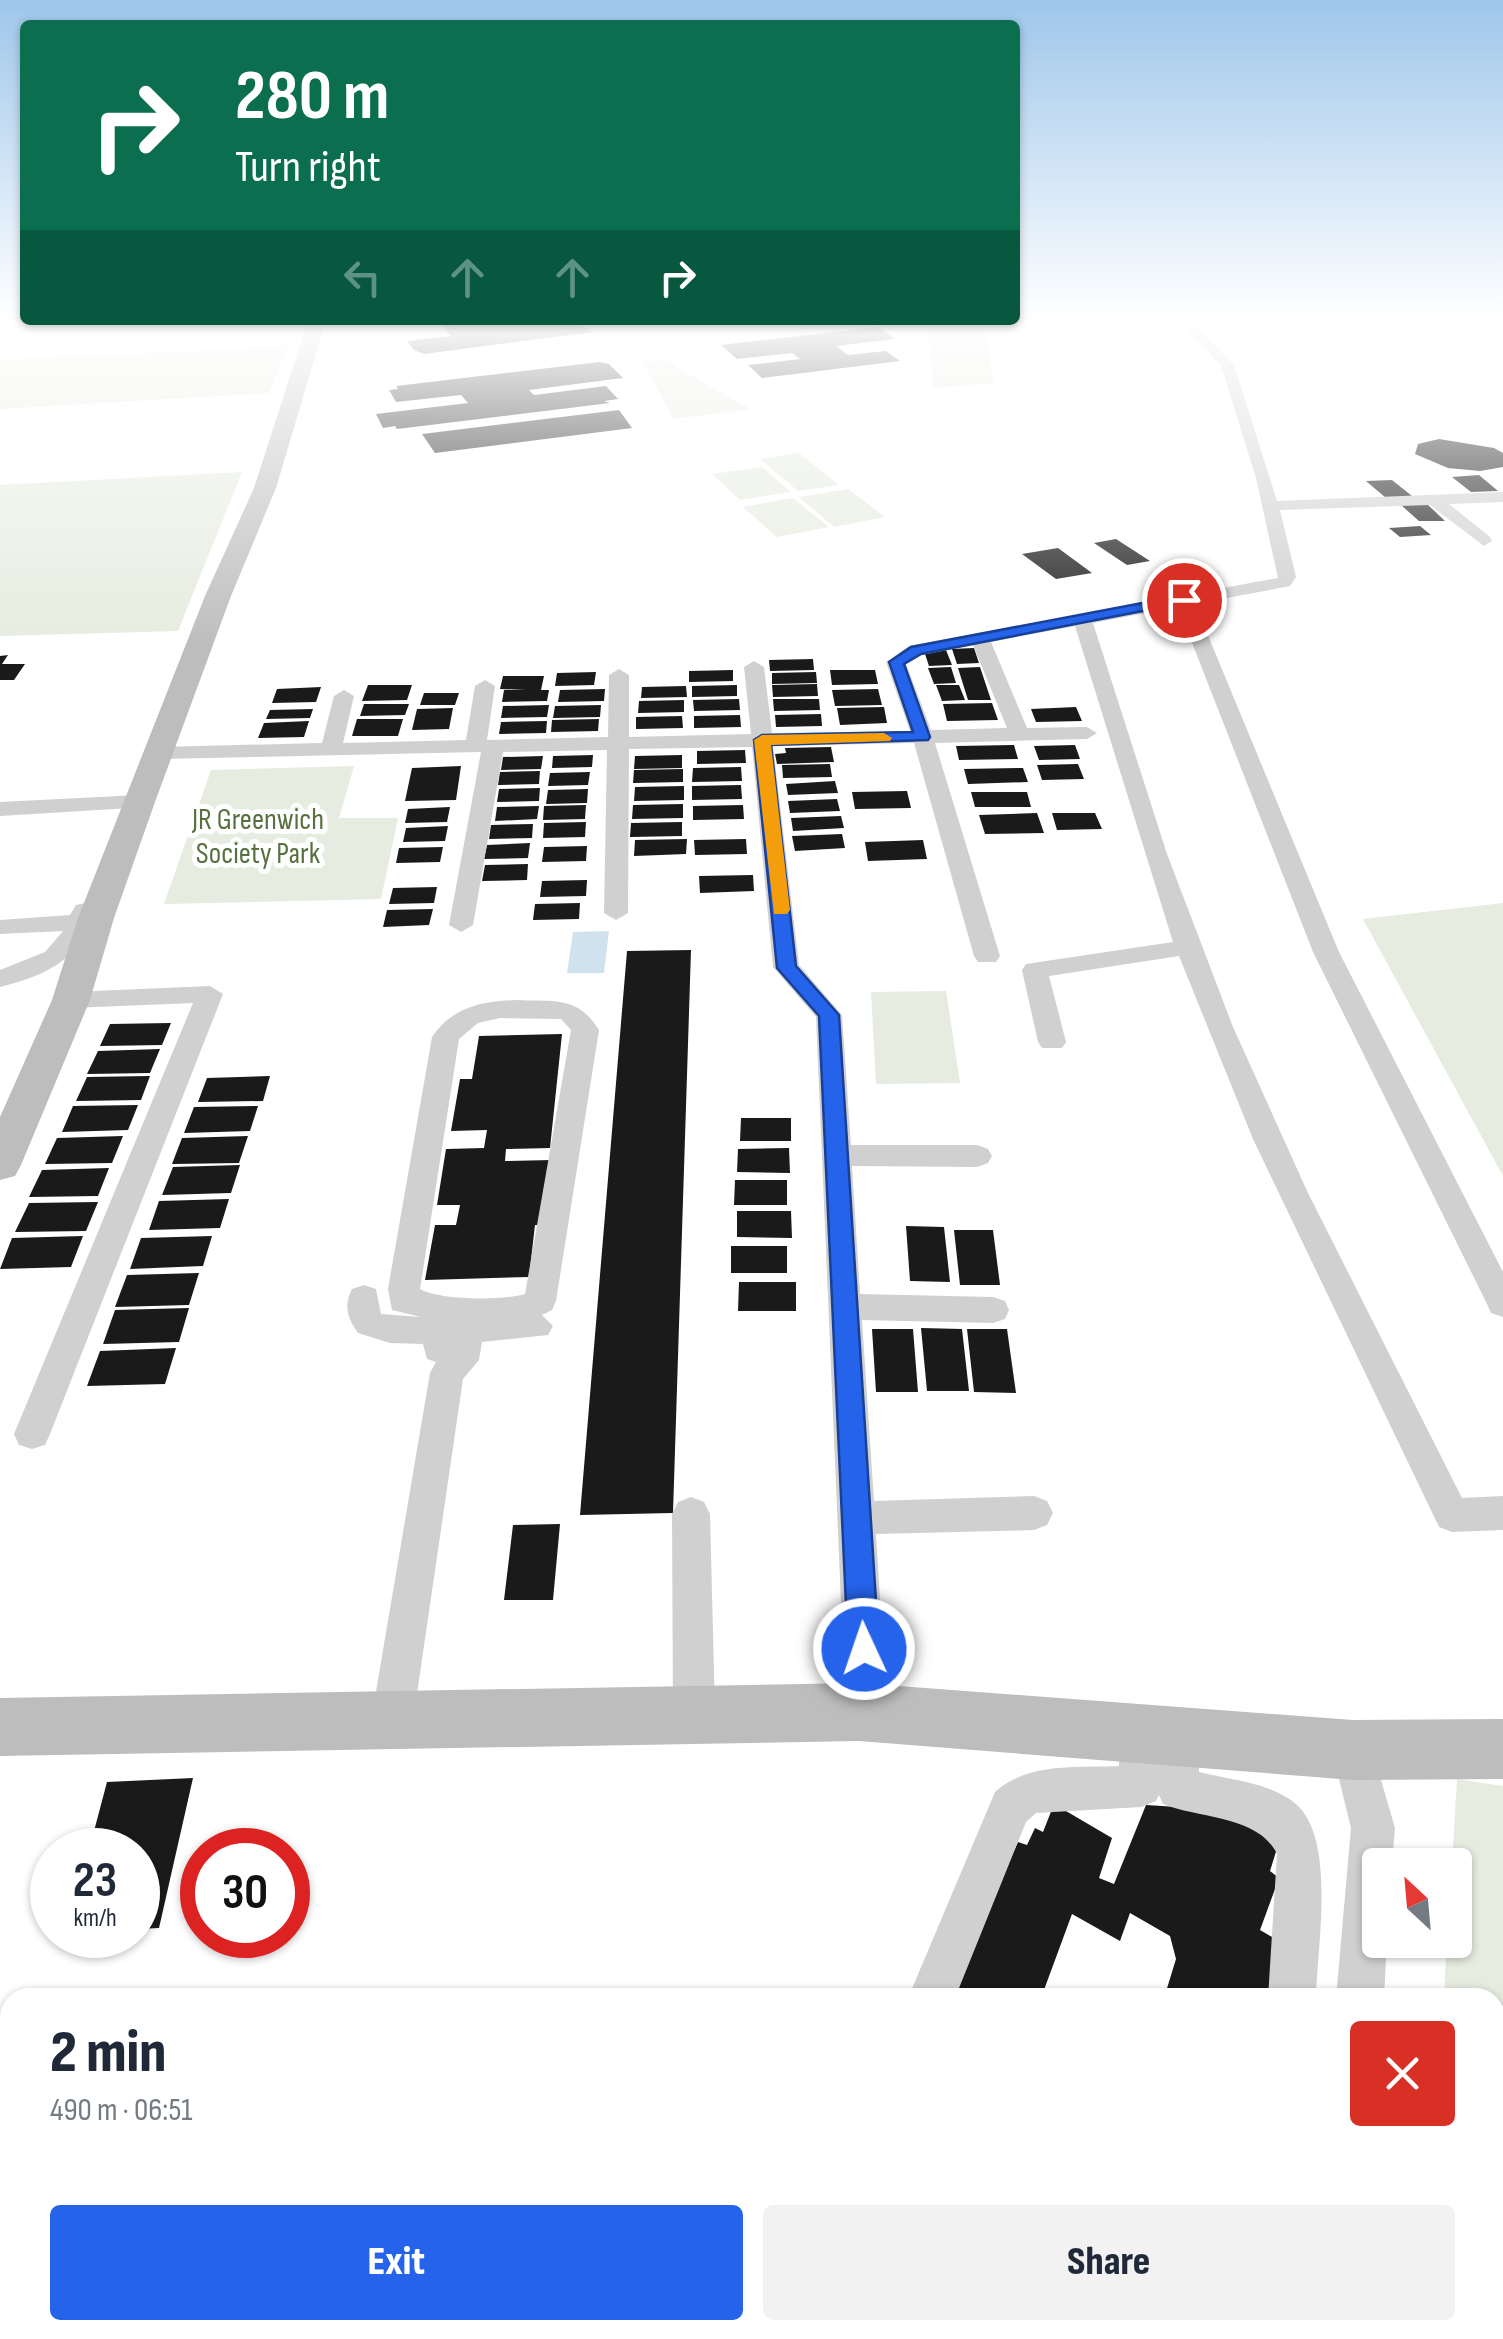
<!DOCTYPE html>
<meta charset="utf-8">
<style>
:root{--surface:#fff;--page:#f2f2f3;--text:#1f2937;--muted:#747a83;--accent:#2563eb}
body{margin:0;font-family:"Sofia Sans Condensed",sans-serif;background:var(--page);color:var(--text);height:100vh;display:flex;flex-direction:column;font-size:38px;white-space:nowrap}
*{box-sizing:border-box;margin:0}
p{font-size:32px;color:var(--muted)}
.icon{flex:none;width:55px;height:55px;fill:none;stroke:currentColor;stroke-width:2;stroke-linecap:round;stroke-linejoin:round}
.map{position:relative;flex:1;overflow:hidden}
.drawer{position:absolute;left:0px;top:1988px;width:1505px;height:352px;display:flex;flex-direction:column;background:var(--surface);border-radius:30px 30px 0 0;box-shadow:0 2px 8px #0004}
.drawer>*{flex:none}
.hud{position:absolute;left:20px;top:20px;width:1000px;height:305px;border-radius:10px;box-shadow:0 2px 8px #0004;background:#0b6e4f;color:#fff;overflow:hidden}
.needle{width:65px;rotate:334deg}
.controls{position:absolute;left:1362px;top:1848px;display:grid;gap:20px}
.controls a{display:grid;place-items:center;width:110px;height:110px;border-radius:10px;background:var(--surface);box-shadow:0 2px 8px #0004;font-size:50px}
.speed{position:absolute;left:30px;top:1828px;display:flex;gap:20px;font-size:50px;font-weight:700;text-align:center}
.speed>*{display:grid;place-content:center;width:130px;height:130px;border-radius:50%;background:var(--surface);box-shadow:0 2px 8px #0004;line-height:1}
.speed small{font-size:25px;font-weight:400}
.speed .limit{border:15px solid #d22;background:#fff;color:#111}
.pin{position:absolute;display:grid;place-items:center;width:85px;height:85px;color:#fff;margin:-42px;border:5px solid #fff;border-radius:50%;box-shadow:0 2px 10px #0007}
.me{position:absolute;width:110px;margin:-55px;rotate:357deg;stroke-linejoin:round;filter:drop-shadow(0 0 8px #0008)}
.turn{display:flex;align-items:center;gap:35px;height:210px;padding:0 50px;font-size:45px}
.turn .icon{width:130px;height:130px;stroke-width:2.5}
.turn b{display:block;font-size:70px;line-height:85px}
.lanes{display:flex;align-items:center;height:95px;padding:0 50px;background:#0003;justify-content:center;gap:50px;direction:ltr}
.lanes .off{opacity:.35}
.round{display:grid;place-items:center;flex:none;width:105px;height:105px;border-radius:10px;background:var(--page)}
.headline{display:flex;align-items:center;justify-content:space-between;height:170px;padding:0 50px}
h1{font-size:60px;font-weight:800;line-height:75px}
.primary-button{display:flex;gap:20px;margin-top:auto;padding:20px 50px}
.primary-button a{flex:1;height:115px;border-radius:10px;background:var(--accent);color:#fff;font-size:40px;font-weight:800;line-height:115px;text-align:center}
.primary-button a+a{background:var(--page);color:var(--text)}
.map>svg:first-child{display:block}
.green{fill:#e6ecdf}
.water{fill:#cfe2ee}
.building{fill:#1a1a1a}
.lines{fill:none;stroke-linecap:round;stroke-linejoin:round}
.street{fill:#d0d0d0;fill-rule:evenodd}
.secondary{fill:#bdbdbd;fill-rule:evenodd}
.route{fill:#2563eb;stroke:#184099;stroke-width:2.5}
.slow{fill:#f59e0b}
.labels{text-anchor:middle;stroke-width:10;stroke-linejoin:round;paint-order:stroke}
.far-park-label{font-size:30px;fill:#56703f;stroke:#fff}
</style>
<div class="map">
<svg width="1503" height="2339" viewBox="0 0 1503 2339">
<rect width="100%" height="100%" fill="#fff"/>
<path class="green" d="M942,320H984L994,383L933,388L928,323Z
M288,346L269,393L0,409V360Z
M664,360L750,409L673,419L643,362Z
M799,453L839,485L798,491L760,459Z
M762,467L791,492L740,500L712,474Z
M242,472L178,631L0,636V485Z
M848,489L885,517L834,527L799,497Z
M793,498L829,527L777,537L743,507Z
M354,766L339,818H398L381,899L164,904L211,770Z
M1503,903V1176L1363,919Z
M946,991L960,1083L876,1084L871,992Z
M1457,1779L1503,1786V2339H1422L1423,2330H1495V1998L1444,1997L1447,1940H1455V1865H1452Z"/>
<path class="water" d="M609,931L604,973H567L573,932Z
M1105,2330H1236L1240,2332L1239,2339H1122Z"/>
<path class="building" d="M444,320H572L593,332L424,354L414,350L407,341L451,336L439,321Z
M878,327L895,339L836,346L848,355L886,351L900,361L762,378L748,365L800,359L792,353L737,359L721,345Z
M600,362L609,364L623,378L529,390L534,395L606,386L618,399L604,401L610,403L397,429L395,426L383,428L376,414L468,403L461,395L396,402L389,390L398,389L396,386Z
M619,410L632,428L435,453L422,434Z
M1439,439L1494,448L1503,453V467L1480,471L1448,468L1415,454L1418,444Z
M1479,475L1498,491L1471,492L1452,477Z
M1392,480L1412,496L1386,498L1366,481Z
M1427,504L1445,521H1419L1401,505Z
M1420,526L1431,535L1400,537L1389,528Z
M1116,539L1150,561L1127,565L1094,543Z
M1058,548L1092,573L1056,579L1022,554Z
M974,648L979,663L957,664L952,649Z
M946,650L952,665L929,666L924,651Z
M8,655L2,664H25L14,680H0V656Z
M813,659L814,670L770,671L769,660Z
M951,667L956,683L934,684L928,668Z
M980,667L991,700H968L958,668Z
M733,670V681L689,682V671Z
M830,670H875L878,684L832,685Z
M596,672L594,685L555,686L557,673Z
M816,672L817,683L772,684V673Z
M503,676H544L541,690H549L547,701L502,702L504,690H526L500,689Z
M817,684L818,696L773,697L772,685Z
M368,685H412L407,700L362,701Z
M737,685V696L692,697V686Z
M936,685H959L965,700L942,701Z
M686,686L687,697L641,698L642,687Z
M321,687L316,702L272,703L277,689Z
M605,689L604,701L558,702L560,690Z
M878,689L882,705L835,706L832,690Z
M424,693H459L455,705H420Z
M739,699L740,710L694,711L693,700Z
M773,699H819L820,710L774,711Z
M684,700V712L638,713L639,701Z
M992,703L998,720L947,721L943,704Z
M364,704H409L405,715L360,716Z
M549,705L547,717L501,718L503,706Z
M601,705L600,717L553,718L555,706Z
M884,707L887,723L840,725L837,708Z
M1076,707L1082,721L1036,722L1031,709Z
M453,708L449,729L412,730L417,709Z
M313,709L310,718L266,719L270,710Z
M821,714L822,726L776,727L775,715Z
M740,715L741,727L694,728V716Z
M682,716L683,728L636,729V717Z
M357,719H403L398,736H352Z
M599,719L598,731L551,732L552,720Z
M309,721L304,737L258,738L264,723Z
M547,721L546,733L499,734L501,722Z
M1014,745L1018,759L959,760L956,746Z
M1075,745L1080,759L1039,760L1034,746Z
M831,747L834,762L777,764L775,754L786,753L785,748Z
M745,750L746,763L697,764V751Z
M593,755L592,767L552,768L553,756Z
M682,755V768L634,769L635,756Z
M543,756L541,769L501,770L503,757Z
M830,764L832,777L783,778L782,765Z
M1078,764L1084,779L1042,780L1037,765Z
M461,766L456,800L405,801L412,768Z
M741,767L742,781L692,782L693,768Z
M1023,768L1028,782L968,784L964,769Z
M683,769V782L633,783L634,770Z
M540,771L539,784L498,785L500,772Z
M590,772L588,785L548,786L550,773Z
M835,781L838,793L788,795L786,784Z
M741,785L742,799L692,800V786Z
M684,786V800L634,801L635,787Z
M540,788L539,801L497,802L499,789Z
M588,789L587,803L546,804L548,790Z
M907,791L911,808L855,809L852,792Z
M971,792H1027L1031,807H975Z
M837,799L840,811L790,813L788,801Z
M683,804V818L632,819L633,805Z
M586,805L585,819L543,820L544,806Z
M743,805L744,819L693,820V806Z
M539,806L537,819L495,821L497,807Z
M450,807L447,822L405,823L408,809Z
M1037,813L1044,833L985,834L979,815Z
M1052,813H1095L1102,829L1057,830Z
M841,816L844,828L793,831L791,818Z
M586,822L585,837L543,838L544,823Z
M682,822V836L630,837L631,823Z
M533,824L532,838L489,839L491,825Z
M448,826L445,841L403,842L406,828Z
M842,834L845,848L795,851L792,836Z
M687,839L686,854L634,856L635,840Z
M746,839L747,854L695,855L694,840Z
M923,840L927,859L868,861L865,842Z
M530,843L528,858L484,859L487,845Z
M587,846L586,861L542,862L544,847Z
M443,847L440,862L396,863L399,848Z
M528,864L527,880L482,881L485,865Z
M753,875L754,891L700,893L699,876Z
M587,880L586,896L540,897L542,881Z
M437,887L434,903L389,904L393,888Z
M580,903L579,919L533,920L535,904Z
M433,909L429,925L383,927L387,910Z
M691,950L673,1513L580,1515L627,951Z
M171,1023L162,1045L100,1046L110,1024Z
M562,1034L550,1148L506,1149L505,1161L552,1160L545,1225H535L529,1277L425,1280L435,1225H456L460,1205H437L446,1149L484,1148L487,1130L451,1131L460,1079H472L479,1036Z
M160,1049L150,1073L87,1074L98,1051Z
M150,1076L141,1100L76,1101L87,1077Z
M270,1076L263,1101L198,1102L207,1078Z
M138,1105L128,1130L62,1132L73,1106Z
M258,1106L250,1131L184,1133L194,1107Z
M741,1118H791V1141H740Z
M123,1136L112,1163L45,1164L57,1138Z
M248,1136L239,1163L172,1164L182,1138Z
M789,1148L790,1173L737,1172L738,1149Z
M240,1165L231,1193L162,1195L173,1167Z
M109,1168L98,1196L29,1197L42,1170Z
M735,1180H787V1205H734Z
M229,1199L220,1228L149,1230L159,1201Z
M98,1202L86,1231L15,1232L29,1203Z
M737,1211H791L792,1238L737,1237Z
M906,1226L944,1227L950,1282L910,1281Z
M954,1230H993L1000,1285H960Z
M83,1236L71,1267L0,1269L12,1238Z
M212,1236L203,1266L130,1269L141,1238Z
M731,1246H787V1273H731Z
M199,1273L189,1305L115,1307L127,1275Z
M739,1282H796V1311H738Z
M189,1308L179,1342L103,1344L115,1310Z
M921,1328L962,1329L969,1391H927Z
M872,1329H913L918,1392H876Z
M967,1329H1007L1016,1393L974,1392Z
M176,1348L165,1384L87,1386L100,1351Z
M560,1524L553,1600H504L513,1525Z
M193,1778L159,1928L138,1929V1850H89L107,1782Z
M1054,1804L1112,1838L1099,1878L1114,1884L1146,1805L1226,1810L1279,1842L1270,1871L1279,1878L1260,1930L1279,1941L1273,1998H1164L1176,1959L1170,1936L1130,1913L1120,1941L1072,1914L1041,1998H946L1018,1842L1027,1845L1035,1828L1043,1832Z
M800,2330H932L944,2339H796Z"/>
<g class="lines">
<path class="street" d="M1178,320H1191L1234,365L1277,501L1503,492V502L1449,504L1490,537L1492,541L1484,546L1430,505L1280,510L1296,577L1290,586L1195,604L1339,952L1503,1272V1317L1491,1313L1487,1304L1313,952L1178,607L1093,623L1167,854L1233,1027L1308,1193L1462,1498L1503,1496V1530L1452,1532L1439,1527L1253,1139L1179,956L1049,976L1066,1042L1062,1048H1042L1038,1042L1022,970L1026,964L1173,942L1075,626L991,642L1027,728L1087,727L1097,733L1087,739L935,743L1000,956L996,962H978L974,956L914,743L773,746L799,965L842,1015L851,1145H977L988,1149L992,1156L988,1163L977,1167L852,1166L860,1294L993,1297L1005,1301L1009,1310L1005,1319L993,1323L862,1320L874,1501L1034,1496L1047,1501L1053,1513L1047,1525L1034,1530L876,1534L883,1649L877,1663L863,1668L849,1663L843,1649L816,1017L773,967L752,747L629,749L628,913L616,920L604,913L607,750L503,752L473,925L461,932L449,925L481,752L159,759L148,753L159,747L322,743L334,696L344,690L354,696L343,743L466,740L475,686L485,680L495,686L487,740L608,737L609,675L619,669L629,675V737L751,734L744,667L754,661L764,667L772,733L910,731L886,662L909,646L1278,578L1256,478L1221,366ZM973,645L1007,728L931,730L906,664L922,655Z
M139,795L147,797L150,802L147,807L0,816V802Z
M85,903L97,910C77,960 51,974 0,987V970L45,952L63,931L0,934V920L70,915L76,905Z
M210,986L223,994L50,1434L45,1445L32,1449L19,1445L14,1434L193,1003L71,1008L58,1000L71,992Z
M517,1000C554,1002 577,995 599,1030L556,1301L552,1310L542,1315L553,1326L548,1335L482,1342L479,1360L463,1379L413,1721L407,1736L392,1742L377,1736L371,1721L430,1373L436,1362L427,1359L423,1344L390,1343L358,1333C348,1318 343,1307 352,1289L364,1285L376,1289L381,1314L421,1317L392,1310L388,1289L432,1037C452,1007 482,1001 517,1000ZM500,1018L561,1019L571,1030L525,1294C501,1301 439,1300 420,1289L459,1039L478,1023Z
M691,1497L704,1502L710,1514L715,1712L709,1726L694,1732L679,1726L673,1712L672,1514L678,1502Z
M1139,1712L1154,1718L1159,1730L1162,1722L1177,1716L1192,1722L1198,1737L1199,1772C1230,1780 1277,1783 1300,1808C1335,1847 1317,1948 1316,1998H1268L1277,1854C1258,1815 1200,1819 1163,1804L1159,1795L1156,1801L1141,1807L1036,1813L1026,1822L955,1998H908L995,1792C1029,1762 1075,1768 1119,1766L1118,1733L1124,1718Z
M1353,1729L1368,1735L1395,1828L1392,1865H1380V1940H1387L1384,1998H1336L1351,1828L1332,1750L1338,1735Z
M753,2330H807L803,2339H749Z
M975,2330H1040L1044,2339H979Z
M1248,2330H1302L1301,2339H1247Z
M1309,2330H1363L1362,2339H1308Z"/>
<path class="secondary" d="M308,320H326L276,488L231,596L155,802L114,918L90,1000L21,1165L15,1176L0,1180V1117L52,1000L78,918L205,596L254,488Z
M859,1683L1353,1720L1503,1719V1779L1353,1780L859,1741L0,1756V1698Z"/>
</g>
<linearGradient id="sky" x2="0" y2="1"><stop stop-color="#9ec6ea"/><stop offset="0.49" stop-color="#fff"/><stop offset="1" stop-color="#fff" stop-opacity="0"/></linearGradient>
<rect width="1503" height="648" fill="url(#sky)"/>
<path class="route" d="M1184,595L1191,600L1189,602L921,654L904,664L930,737L928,740L771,745L796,966L839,1015L879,1649L874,1660L864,1664L853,1660L848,1649L819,1016L777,968L754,740L762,735L913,732L889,662L911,647Z"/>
<path class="slow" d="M884,733L892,738L890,741L771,745L790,910L787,914H774L754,740L762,735Z"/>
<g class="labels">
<g class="far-park-label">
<text x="258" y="829">JR Greenwich<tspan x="258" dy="34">Society Park</tspan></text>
</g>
</g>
</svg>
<div class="controls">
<a><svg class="needle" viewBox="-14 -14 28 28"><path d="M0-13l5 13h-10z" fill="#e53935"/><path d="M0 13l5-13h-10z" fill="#747a83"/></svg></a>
</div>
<div class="speed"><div>23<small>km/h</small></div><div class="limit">30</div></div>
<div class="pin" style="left:1184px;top:600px;background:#d93025"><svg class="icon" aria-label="arrive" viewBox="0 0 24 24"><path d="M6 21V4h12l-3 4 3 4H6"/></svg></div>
<svg class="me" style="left:864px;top:1649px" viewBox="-20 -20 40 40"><circle r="17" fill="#2563eb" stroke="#fff" stroke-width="3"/><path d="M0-11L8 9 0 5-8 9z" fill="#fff"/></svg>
<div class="hud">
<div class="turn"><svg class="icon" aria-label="right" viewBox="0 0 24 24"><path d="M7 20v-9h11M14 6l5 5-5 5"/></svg><div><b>280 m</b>Turn right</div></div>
<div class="lanes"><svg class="icon off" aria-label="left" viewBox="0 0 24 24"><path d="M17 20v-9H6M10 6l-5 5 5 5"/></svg><svg class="icon off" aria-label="ahead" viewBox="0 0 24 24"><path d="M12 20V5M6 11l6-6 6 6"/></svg><svg class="icon off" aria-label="ahead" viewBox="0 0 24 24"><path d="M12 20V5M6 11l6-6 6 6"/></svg><svg class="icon" aria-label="right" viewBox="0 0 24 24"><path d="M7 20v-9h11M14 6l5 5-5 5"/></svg></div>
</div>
<section class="drawer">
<div class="headline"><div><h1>2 min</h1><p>490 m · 06:51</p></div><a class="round" style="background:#d93025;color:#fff"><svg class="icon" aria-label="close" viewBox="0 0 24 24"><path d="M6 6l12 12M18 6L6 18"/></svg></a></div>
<div class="primary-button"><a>Exit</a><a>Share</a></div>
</section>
</div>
